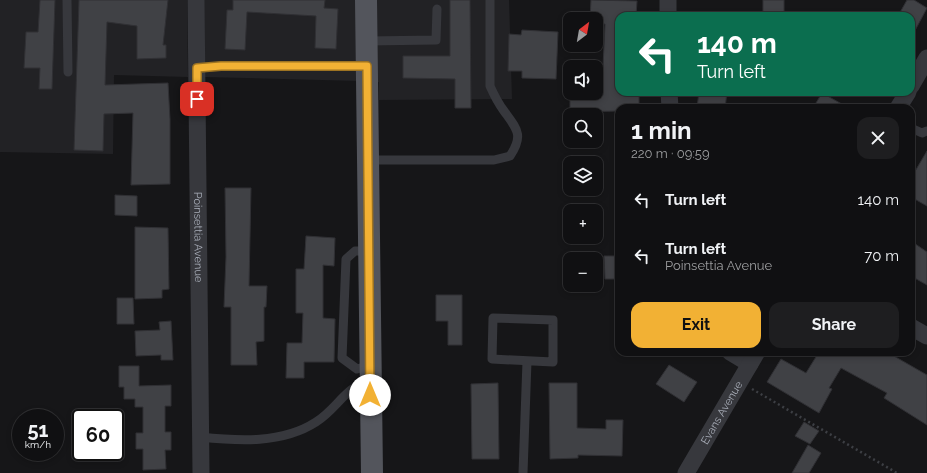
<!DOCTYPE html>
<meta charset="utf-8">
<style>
:root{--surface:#101012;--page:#1e1e20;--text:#f1f3f6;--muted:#9c9d9f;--line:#303032;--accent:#f2b134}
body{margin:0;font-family:Raleway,sans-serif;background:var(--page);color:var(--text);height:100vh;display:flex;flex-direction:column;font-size:15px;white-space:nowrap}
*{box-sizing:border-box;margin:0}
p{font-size:13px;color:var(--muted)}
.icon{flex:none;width:22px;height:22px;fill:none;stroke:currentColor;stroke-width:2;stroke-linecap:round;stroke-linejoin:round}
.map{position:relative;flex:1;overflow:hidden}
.drawer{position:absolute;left:615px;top:104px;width:300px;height:252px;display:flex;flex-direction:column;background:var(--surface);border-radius:12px;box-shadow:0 2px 6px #0003,0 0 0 1px var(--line)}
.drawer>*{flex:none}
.banner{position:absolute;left:615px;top:12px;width:300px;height:84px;border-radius:12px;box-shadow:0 2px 6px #0003,0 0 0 1px var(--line);background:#0b6e4f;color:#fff;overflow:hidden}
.needle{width:26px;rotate:31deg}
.tools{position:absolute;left:563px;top:12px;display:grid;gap:8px}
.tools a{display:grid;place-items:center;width:40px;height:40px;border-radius:8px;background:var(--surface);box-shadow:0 2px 6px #0003,0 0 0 1px var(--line);font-size:20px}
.speed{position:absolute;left:12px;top:409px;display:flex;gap:8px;font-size:20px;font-weight:700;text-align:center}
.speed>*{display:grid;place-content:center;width:52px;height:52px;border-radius:50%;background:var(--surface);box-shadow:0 2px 6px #0003,0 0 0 1px var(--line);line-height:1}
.speed small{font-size:10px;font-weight:400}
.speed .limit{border:2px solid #111;border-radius:6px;background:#fff;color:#111}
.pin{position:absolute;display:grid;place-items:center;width:34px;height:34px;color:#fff;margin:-17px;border-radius:8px;box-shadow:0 2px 6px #0006}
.me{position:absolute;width:44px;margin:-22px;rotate:0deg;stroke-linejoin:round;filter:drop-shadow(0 0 3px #0008)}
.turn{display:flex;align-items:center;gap:14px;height:84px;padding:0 16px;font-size:18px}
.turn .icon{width:52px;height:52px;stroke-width:2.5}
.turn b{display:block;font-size:28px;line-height:34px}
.round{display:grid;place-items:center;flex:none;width:42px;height:42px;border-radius:12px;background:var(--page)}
.overview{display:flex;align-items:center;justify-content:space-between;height:68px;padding:0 16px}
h1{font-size:24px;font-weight:700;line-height:30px}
.action{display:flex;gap:8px;margin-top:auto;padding:8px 16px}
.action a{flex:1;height:46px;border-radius:12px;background:var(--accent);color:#111;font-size:16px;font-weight:700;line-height:46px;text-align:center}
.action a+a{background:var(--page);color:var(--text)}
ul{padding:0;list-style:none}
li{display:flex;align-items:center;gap:12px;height:56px;padding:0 16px}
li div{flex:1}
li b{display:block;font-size:15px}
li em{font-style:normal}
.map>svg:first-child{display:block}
.built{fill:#222225}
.building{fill:#404145;stroke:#303034}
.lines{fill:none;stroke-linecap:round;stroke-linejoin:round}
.path{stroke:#3d3f44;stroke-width:2.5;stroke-dasharray:2 3;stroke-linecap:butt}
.service{stroke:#37383d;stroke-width:9}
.minor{stroke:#37383d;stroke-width:17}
.primary{stroke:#53555c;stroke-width:22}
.route-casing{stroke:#9d7322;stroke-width:10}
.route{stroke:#f2b134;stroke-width:7}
.labels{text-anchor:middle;stroke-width:4;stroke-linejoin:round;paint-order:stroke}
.street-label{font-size:11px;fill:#a8adb8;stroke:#111113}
</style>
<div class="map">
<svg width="927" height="473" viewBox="0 0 927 473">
<rect width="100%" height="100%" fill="#161618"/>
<path class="built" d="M0,0H187L188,77L114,75L113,154L0,152Z
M204,0H358L359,81L205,77Z
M375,0H509L512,99L379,100V82H376Z"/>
<path class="building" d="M40,0H55L52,89H39L40,68H24L26,32H38Z
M79,0H168L163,45H166V58L137,59V26L107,22L105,85L168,83L170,119V184L131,185L133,113L104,114L103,151L74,150Z
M233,0H325L324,8L338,9L336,49L315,48L316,16L247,12L245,50L225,49L227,10H233Z
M450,0H470L471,108H455V79L403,78V56H450Z
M591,0L637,1L636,16H619V92H639V108H619V111L570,112V93H596V89H602L605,24H596V19H590Z
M763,0H784V16H763Z
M907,0H914L927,8L911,38V16H898Z
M522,30L558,32L556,79L522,78V71H508L509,34L521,35Z
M699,92H727L725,108H697Z
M822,93L849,108H813Z
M927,151V206L911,197V178Z
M225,188H251L249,286H267L266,307H264V341L256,342L257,365H231V307H224L226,257Z
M115,195L137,196V216L115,215Z
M135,227L168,228L169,289L162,290V298L135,299Z
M306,236L335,238L334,266L323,265V318L335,319L334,362H304V378H286L287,343H302L303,313H296V269H304Z
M911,241L927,252V285L911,276Z
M604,256H619V279H605Z
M436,295H462V345H448V321H436Z
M117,298H133L134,324H117Z
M171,321L173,360H161V355L136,356L135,331L160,330L159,322Z
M819,352H887L927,375V425L884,398L887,393L841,368L829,388L832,389L819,413L767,382L781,359L806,373Z
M669,365L697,382L684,402L656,384Z
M119,366H139V386L171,385V406H165V432H171V450H165L166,469L143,470V449H136V433H143V407H135V399H124V387H119Z
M498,383L499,459H472L471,384Z
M549,383H577V428L606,429V420H623L622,456L578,455V458L550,459Z
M804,422L819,431L810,444L795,436Z
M808,445L821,453L809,473H792Z"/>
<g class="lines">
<path class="path" d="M752,389L897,473"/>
<path class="service" d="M67,0L68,72
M367,41L436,40L437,9
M197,68L221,66H367
M911,128L922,133L927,131
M368,160H494L510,156C524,135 517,129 504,111C498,103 494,95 490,86V0
M369,251H355L346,259L342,358L357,369L371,365
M493,318L553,320V362L492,359Z
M200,437C238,441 282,444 316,422C337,409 345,387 370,380
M523,473L527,361"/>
<g class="minor">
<path id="s1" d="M196,0L201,473"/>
<path d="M668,0V16"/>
<path d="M911,86L927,58"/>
<path d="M669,92L670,108"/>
<path d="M898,108L908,92"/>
<path d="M911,327L927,336"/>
<path d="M730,352L750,364"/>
<path id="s2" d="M686,473L757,352"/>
</g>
<path class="primary" d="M366,0L372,473"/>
</g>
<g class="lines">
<defs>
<path id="route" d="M197,99V68L221,66H367L370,395"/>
</defs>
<use href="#route" class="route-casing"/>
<use href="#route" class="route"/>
</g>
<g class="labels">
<g class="street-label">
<text dy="4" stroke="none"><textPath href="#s1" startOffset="237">Poinsettia Avenue</textPath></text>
<text dy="4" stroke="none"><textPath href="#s2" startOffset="70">Evans Avenue</textPath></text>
</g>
</g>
</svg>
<div class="tools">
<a><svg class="needle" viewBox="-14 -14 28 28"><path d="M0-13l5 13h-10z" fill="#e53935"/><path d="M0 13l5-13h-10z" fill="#9c9d9f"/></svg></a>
<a><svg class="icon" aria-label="sound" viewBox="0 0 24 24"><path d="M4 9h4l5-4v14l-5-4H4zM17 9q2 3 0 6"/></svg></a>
<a><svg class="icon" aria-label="search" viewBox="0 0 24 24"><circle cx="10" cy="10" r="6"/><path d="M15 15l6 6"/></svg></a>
<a><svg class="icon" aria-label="layers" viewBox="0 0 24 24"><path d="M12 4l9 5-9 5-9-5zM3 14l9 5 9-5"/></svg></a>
<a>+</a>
<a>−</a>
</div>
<div class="speed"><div>51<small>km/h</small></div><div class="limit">60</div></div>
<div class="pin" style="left:197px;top:99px;background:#d93025"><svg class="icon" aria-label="arrive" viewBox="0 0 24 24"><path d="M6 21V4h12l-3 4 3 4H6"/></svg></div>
<svg class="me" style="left:370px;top:395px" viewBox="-20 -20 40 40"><circle r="19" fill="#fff"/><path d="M0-13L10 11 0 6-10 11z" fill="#f2b134"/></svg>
<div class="banner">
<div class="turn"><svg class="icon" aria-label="left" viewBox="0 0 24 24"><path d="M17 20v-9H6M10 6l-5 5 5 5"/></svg><div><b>140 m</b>Turn left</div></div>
</div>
<section class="drawer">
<div class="overview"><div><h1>1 min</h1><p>220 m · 09:59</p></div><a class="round"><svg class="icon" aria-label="close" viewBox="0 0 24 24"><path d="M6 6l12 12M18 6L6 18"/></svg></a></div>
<ul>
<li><svg class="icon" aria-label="left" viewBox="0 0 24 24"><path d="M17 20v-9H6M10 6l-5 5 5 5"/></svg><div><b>Turn left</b></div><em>140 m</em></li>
<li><svg class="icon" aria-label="left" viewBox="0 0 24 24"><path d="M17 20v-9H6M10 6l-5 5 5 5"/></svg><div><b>Turn left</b><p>Poinsettia Avenue</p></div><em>70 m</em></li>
</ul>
<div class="action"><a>Exit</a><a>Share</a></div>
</section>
</div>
